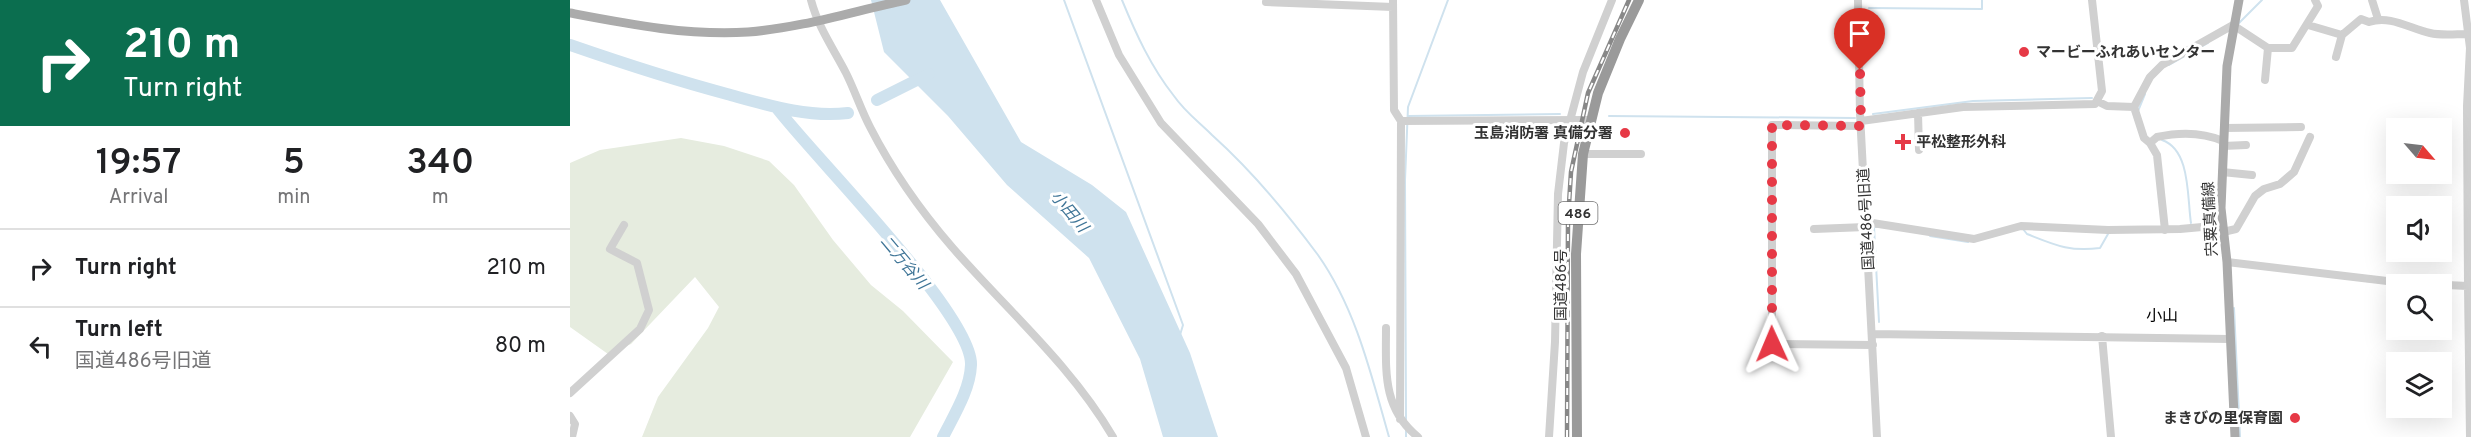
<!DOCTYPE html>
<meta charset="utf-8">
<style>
:root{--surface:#fff;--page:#f2f2f2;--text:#202124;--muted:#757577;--line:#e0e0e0}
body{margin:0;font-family:Overpass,"Noto Sans JP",sans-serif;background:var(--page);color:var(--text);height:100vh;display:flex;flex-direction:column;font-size:22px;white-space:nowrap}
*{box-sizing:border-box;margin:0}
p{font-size:20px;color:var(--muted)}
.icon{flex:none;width:33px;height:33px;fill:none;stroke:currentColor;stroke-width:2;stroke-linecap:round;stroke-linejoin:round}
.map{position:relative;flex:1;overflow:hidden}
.drawer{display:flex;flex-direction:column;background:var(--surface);width:570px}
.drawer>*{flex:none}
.hud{background:#0b6e4f;color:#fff;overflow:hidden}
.needle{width:39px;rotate:118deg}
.buttons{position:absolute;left:1816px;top:118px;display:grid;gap:12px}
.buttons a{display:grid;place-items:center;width:66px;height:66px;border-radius:0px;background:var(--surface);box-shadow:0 6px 24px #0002;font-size:30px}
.pin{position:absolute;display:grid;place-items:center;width:51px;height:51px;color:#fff;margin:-62px -26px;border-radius:50% 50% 50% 0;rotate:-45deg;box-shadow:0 0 6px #0007}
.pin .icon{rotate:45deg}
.me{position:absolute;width:66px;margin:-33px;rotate:359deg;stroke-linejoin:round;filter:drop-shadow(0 0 4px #0008)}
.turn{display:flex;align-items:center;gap:21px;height:126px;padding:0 24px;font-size:27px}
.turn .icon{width:78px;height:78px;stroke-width:2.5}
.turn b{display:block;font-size:42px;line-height:51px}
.eta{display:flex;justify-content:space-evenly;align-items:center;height:102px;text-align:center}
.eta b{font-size:36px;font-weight:600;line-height:42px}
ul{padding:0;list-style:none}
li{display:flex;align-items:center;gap:18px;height:78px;padding:0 24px;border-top:2px solid var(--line)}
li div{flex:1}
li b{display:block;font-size:22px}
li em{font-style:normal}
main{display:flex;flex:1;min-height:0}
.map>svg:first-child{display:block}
.green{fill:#e6ecdf}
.water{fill:#cfe2ee}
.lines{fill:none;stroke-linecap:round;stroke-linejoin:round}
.stream{stroke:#cfe2ee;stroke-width:2}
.river{stroke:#cfe2ee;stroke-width:12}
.minor{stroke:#d0d0d0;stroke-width:8}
.major{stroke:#ababab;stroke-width:9}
.highway{stroke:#9a9a9a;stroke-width:10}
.rail-casing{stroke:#888;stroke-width:4.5}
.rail{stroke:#fff;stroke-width:2;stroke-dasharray:7;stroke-linecap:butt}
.route{stroke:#e63946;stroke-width:10;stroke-dasharray:0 18}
.poi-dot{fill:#e63946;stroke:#fff;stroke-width:2}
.labels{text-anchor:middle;stroke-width:6;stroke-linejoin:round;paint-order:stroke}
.shield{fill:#fff;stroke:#707070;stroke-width:1.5}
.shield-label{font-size:14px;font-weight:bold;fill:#333}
.poi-label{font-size:15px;font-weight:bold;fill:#333;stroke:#fff;text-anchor:start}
.street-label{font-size:15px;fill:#333;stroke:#fff}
.water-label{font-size:16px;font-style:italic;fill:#3f7597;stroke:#fff}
.neighbourhood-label{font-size:16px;fill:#000;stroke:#fff}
</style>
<main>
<section class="drawer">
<div class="hud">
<div class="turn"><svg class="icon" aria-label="right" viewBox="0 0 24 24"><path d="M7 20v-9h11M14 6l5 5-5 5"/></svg><div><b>210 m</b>Turn right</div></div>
</div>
<div class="eta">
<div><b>19:57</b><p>Arrival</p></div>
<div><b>5</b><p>min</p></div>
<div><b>340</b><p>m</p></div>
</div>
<ul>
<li><svg class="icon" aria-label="right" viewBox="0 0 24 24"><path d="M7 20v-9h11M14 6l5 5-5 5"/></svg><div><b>Turn right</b></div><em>210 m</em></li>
<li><svg class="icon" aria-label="left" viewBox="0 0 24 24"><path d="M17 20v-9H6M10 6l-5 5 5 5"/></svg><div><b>Turn left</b><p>国道486号旧道</p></div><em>80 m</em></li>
</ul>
</section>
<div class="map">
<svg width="1901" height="437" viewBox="0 0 1901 437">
<rect width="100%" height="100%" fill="#fff"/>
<path class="green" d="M111,138L154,146L199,161L224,185L263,240L301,285L333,311L383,362L340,437H72L88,397L138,328L149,307L125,277L61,344L38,354L0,327V163L30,150Z"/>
<path class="water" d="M301,0H370L451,142L522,185L556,212L620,353L648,437H593L570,359L519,258L437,185L378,116L314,52Z"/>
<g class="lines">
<path class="stream" d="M494,0L613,325L610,335
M552,0C566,34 581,67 604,96C615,112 629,122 642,135C681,170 717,213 748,255C786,309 801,374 819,437
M1299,8L1412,9V0
M1668,24L1692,0
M1599,65L1638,43
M1568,111L1575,94
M1303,114L1403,101L1522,98
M838,116L990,114
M1039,116L1285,118
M1592,140C1621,150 1617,198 1621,223
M1307,227H1304L1309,322
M1453,229L1457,234C1485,245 1499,252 1530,248L1538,234
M1360,236L1398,242
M1664,308L1670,437
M836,421L835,180L838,107L878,0
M836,437V430"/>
<path class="river" d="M0,45C52,63 104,80 157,94C197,105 238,118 278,113
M307,100L359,74
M206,107C242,155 403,315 401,365C400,390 384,415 373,437"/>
<path class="minor" d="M241,0C248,27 263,48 276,73C285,91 291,110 300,127C322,170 350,210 382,247C436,309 501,365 543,437
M526,0L549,55L591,123L688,224L726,274L776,368L796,437
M823,0L824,110L831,121L830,419
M1288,0L1290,114L1307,437
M1802,0L1808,19
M1894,0L1900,48L1897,106L1898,286
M696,2L823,7
M1738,25L1772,35
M1766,57L1772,35L1791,19L1799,22C1820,15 1839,28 1860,33C1872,36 1886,34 1898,34
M1695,80L1698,48
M1529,102L1537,106L1564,107
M1348,113L1349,150
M831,121L1020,120
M1291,121L1393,107L1525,104L1532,91L1522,0
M1291,126L1202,125V344L1303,345
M1654,128L1731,127
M1580,143L1587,137C1610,132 1632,132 1653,141
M1653,146L1676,145
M1013,154H1071
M1652,172L1682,175
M1296,222L1404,239L1451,226L1538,230L1610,229L1643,226L1653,229
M1244,229L1296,227
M1595,230L1587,155L1580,143L1574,138L1564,107L1580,77L1592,65L1663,25L1698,48H1722L1748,6L1745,0
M1653,232L1666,229L1685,196L1694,189L1710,184L1724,172L1740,137
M1657,262L1834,283L1898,286L1900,437
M816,328C816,371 812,408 848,437
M1302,334L1660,339
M1532,336L1541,437
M0,393L70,329L79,310L67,263L40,249L54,225
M0,416L5,424L2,437
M979,437L985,342L988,194L994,143L1013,72L1042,0"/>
<path class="major" d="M0,13C58,24 119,36 178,32C231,28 284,11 336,0
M1665,437L1657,262L1651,208L1657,66L1669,0"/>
<path class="highway" d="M1007,437L1006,254L1013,154L1028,93L1050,39L1069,0"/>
<defs>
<path id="rail" d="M997,437L998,220L1001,172L1018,93L1059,0"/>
</defs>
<use href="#rail" class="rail-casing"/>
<use href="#rail" class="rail"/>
</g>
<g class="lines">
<path class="route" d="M1202,344V125L1291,126L1290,70"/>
</g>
<g class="poi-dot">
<circle cx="1454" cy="52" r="6"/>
<circle cx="1055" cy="133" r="6"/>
<path d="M1330 133h6v6h6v6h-6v6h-6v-6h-6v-6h6z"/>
<circle cx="1725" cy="418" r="6"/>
</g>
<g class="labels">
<rect class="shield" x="988.5" y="202" width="39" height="22" rx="4.5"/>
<g class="shield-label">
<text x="1008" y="218">486</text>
</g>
<g class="poi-label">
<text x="1466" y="57">マービーふれあいセンター</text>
<text x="1043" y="138" text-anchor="end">玉島消防署 真備分署</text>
<text x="1346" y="147">平松整形外科</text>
<text x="1713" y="423" text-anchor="end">まきびの里保育園</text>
</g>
<g class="street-label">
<text transform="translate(1296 219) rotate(-93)" y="5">国道486号旧道</text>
<text transform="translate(1640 219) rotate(-93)" y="5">宍粟真備線</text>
<text transform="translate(991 285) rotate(-90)" y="5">国道486号</text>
</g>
<g class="water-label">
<text transform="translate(500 211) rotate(50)" y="6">小田川</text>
<text transform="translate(335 262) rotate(50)" y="6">二万谷川</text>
</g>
<g class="neighbourhood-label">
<text x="1592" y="321">小山</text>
</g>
</g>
</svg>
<div class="buttons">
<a><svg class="needle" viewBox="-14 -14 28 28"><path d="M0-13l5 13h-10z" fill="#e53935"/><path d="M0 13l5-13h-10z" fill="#757577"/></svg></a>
<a><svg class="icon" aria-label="sound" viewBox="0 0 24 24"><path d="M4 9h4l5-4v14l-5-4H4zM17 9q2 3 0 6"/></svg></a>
<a><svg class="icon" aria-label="search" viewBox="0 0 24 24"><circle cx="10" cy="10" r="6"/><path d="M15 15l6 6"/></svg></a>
<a><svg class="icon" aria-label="layers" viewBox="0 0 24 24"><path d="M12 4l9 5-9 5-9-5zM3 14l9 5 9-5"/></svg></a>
</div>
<div class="pin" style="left:1290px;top:70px;background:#d93025"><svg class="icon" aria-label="arrive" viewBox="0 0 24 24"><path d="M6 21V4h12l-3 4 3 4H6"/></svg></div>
<svg class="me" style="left:1202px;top:344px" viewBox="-20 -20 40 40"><path d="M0-17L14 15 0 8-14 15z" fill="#e63946" stroke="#fff" stroke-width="4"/></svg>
</div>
</main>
